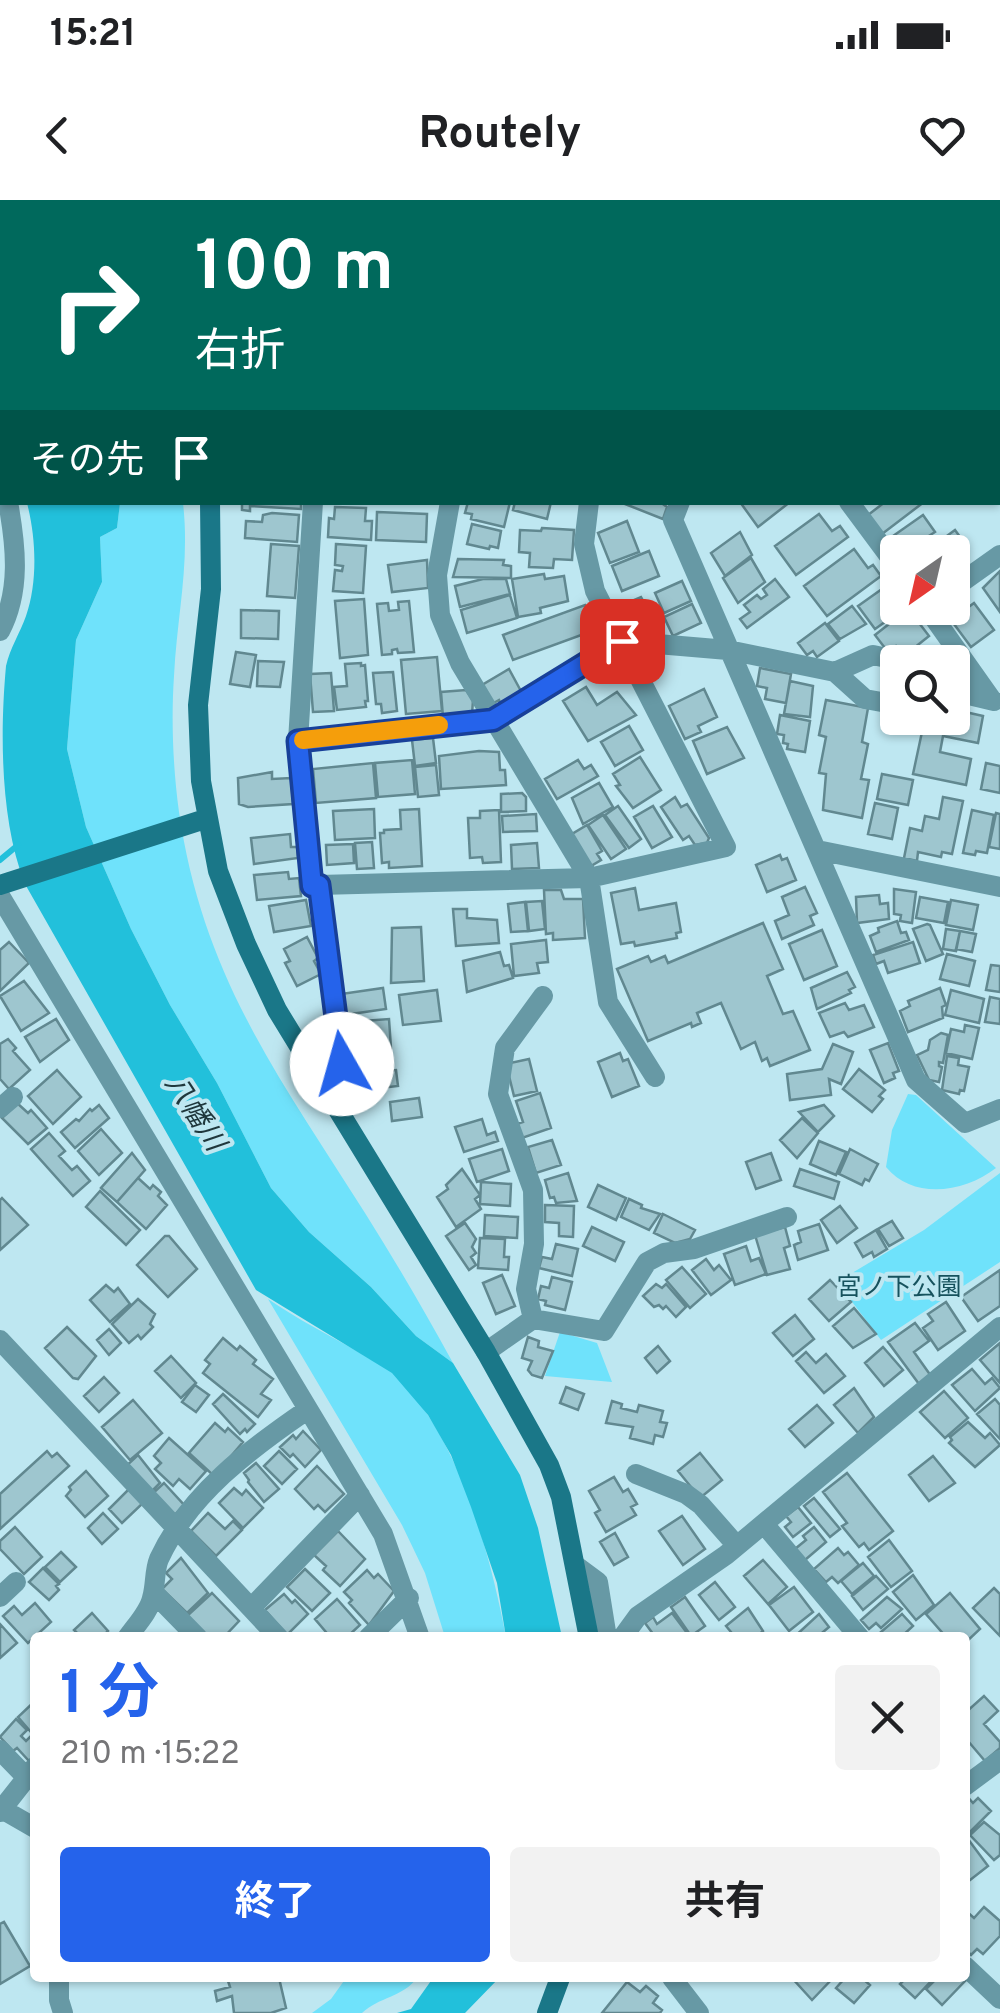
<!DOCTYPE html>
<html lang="ja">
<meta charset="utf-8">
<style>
:root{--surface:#fff;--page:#f2f2f2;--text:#202124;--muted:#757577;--accent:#2563eb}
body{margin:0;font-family:Overpass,"Noto Sans JP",sans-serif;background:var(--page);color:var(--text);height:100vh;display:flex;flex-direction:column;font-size:38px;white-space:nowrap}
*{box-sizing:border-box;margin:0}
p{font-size:32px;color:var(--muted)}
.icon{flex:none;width:55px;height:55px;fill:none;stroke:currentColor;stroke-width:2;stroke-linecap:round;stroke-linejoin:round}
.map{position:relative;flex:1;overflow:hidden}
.details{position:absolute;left:30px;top:1432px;width:940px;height:350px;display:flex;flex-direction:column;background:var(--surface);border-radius:10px;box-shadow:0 2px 8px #0004}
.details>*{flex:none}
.banner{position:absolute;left:0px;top:0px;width:1000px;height:305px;box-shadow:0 2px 8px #0004;background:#00695c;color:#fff;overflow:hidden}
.needle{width:65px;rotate:214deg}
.fabs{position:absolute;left:880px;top:335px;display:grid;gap:20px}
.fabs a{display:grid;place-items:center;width:90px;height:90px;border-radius:10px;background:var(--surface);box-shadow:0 2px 8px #0004;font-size:50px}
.pin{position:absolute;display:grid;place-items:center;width:85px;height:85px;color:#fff;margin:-42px;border-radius:20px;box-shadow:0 5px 15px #0006}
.me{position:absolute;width:110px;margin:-55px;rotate:353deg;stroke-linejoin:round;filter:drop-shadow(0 0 8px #0008)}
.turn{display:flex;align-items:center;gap:35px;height:210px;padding:0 30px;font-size:45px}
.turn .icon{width:130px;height:130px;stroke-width:2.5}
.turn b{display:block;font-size:70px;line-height:85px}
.then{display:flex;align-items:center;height:95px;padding:0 30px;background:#0003;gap:20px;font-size:38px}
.round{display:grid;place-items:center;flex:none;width:105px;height:105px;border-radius:10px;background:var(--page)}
.headline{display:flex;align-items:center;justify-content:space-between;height:170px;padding:0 30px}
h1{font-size:60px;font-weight:700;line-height:75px;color:var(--accent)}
.cta{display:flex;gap:20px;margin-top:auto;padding:20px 30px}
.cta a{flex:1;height:115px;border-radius:10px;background:var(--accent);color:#fff;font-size:40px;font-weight:700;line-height:115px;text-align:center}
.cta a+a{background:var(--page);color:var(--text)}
.status{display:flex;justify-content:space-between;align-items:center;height:70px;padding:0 50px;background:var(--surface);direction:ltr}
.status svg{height:28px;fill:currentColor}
header{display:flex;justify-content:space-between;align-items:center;height:130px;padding:0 30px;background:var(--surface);font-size:45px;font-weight:700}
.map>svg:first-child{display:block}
.green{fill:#6fe2fb}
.water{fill:#22c0db}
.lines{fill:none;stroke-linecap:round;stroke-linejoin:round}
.stream{stroke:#22c0db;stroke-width:6}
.building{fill:#9ec6cf;stroke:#618890;stroke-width:2.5}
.street{stroke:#6799a5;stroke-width:20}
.secondary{stroke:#1a7788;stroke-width:20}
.route-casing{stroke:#184099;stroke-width:25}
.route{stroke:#2563eb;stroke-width:18}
.slow{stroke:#f59e0b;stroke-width:18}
.labels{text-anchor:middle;stroke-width:8;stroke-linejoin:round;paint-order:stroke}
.park-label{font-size:25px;fill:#16525d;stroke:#bee7f1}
.water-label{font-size:28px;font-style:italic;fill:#1f373c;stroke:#bee7f1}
</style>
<div class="status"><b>15:21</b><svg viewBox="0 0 49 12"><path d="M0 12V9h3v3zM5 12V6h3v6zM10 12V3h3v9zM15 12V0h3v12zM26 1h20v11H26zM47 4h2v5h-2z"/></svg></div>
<header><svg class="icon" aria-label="back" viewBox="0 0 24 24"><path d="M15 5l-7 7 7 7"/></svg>Routely<svg class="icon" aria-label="heart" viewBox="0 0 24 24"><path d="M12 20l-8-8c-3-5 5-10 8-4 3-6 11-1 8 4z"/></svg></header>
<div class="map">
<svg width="1000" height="1813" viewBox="0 0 1000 1813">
<rect width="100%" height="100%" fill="#bee7f1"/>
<path class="green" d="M120,303H183C190,365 177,415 174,476C171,520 173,568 179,612C203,777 279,877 365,1013C396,1062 425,1112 453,1163L416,1136L371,1087L309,1032L271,988L217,883L170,805L131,729L86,627L67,549L76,440L102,382L100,337L117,328Z
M908,894L916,895L996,968C965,992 914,1001 886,967L892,930Z
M1000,973V1062L881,1140L837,1082L924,1030Z
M268,1099C297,1119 329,1135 360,1153C370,1160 384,1165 393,1173C458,1233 490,1353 506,1437H445L425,1373L402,1325Z
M560,1132L597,1143L612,1182L545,1176Z
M346,1778H417C403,1797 379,1797 362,1813H312L331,1799Z"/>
<path class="water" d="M27,303H120L117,328L100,337L102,382L76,440L67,549L86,627L131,729L170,805L217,883L271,988L309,1032L371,1087L416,1136L453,1163L520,1275L538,1328L562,1437H506L497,1383L471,1307L451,1255L428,1215L392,1173L256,1090L25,684C0,621 0,532 6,466C10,448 20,433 26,416C38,381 36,338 27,303Z
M433,1778H499L465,1813H397L411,1809Z"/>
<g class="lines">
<path class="stream" d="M0,660L18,645"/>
</g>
<path class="building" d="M242,302H301V309L250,306V311L242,310Z
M468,302H510L504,327L471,319L472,314L465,313Z
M515,302H551L547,319L513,310Z
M620,302H660L667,307L663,319Z
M740,302H790L758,327Z
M885,302H924L882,334L868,315Z
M335,307L366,308L365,321H372L371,340L328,337L329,318L334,319Z
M377,312L427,314L426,342L376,340Z
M272,313L299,315L297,342L245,338L246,321L262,322L263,315Z
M819,314L832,331L840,326L848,337L796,375L775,346Z
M923,315L935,332L904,352L893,336Z
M627,321L639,352L610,363L598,333Z
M472,324L501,331L498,348L490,346L489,349L467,344Z
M542,328L574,330L572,360L554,359L553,368L529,367L530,353L519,352L520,330L541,331Z
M955,330L968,348L959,354L963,360L952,368V352H925Z
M740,332L752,355L725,376L711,353Z
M271,344L299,346L295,398L267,396Z
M336,344L366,346L363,393L333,391L335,370L342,371L343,366L335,365Z
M854,349L868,368L873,365L881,376L827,416L804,386Z
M649,351L659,376L622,391L612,366Z
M751,358L765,382L738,403L723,378Z
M458,359L504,360L503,365L511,366V378L453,377Z
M427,360L428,388L392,392L388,365Z
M1000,371V412L983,388Z
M544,374L545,379L564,376L568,401L540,408L541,413L518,417L512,379Z
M483,379H506L510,394L460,407L455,386Z
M775,379L789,397L747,428L740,419L750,412L744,405L757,395L761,399L767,395L763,389Z
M682,381L691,401L664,413L655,393Z
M882,389L899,412L875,429L858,406Z
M510,395L517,418L467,433L461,410Z
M641,397L645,404L649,402L660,426L646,433L644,428L637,431L631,420L625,423L618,407Z
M364,399L368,455L340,458L335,401Z
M409,401L414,452L398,453L397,449L392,450V454L382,455L377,404L388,403L389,411L399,410L398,402Z
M974,403L994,430L971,447L951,420Z
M692,404L701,423L673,436L664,417Z
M585,405L595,430L513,460L503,435Z
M852,406L866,424L840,439L828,424Z
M241,410L279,411L278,439L241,438Z
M903,413L908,419L913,415L929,436L904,456L896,446L888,452L875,435Z
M825,423L839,441L817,457L813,451L807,455L798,443Z
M236,452L256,455L250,487L230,484Z
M437,457L442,511L406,514L401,460Z
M258,461L284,462L280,487L257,486Z
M361,463V466L365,465L368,501H365L366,507L337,510L334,487L347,486L345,464Z
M760,468L791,474L786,503L765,499L767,488L757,486Z
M509,469L522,493L501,505L499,500L492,504L482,485Z
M393,472L397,511L382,513L381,504H376L373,473Z
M331,473L334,511L313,512L310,474Z
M790,481L813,486L810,517L784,514Z
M586,487L597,505L617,492L636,515L588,541L563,501Z
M704,489L717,517L698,526L701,532L685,539L669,506Z
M466,490L473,500L472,514L443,517L441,492Z
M826,500L868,508L862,542L868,544L861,579L869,580L862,618L823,610L826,574L819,573L826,537L819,535Z
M952,509L983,516L978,543L943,536L940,552L971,559L966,585L913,574L925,518H952Z
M780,515L810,521L805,552L787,549L788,544L783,543L784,535L777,534Z
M629,526L643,550L615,566L601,542Z
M727,527L744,558L707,574L693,541Z
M433,538L436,563L415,566L412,540Z
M479,551L499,552L500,570H505L506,585L441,589L439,556Z
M640,557L661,590L633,608L616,586L620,585L613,574Z
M412,560L415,594L378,597L375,563Z
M578,560L584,569L591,565L598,576L557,599L545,579Z
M373,563L376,598L316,603L313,569Z
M986,563L1000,566V593L981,589Z
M436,565L439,595L418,597L415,567Z
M272,572V579L291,578L293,604L248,607L239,604L238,578Z
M882,574L913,580L908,605L877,599Z
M599,583L613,607L583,624L572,598Z
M522,593L526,597V611L501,612V594Z
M675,597L681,607L687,604L709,638L707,643L695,645L689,636L683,640L661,607Z
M943,597L963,601L952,654L942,652L941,657L918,652L917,661L904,658L910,628L922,631L925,616L939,619Z
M875,603L898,608L892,639L868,634Z
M618,606L641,639L629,648L605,615Z
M653,606L672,637L652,648L634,617Z
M374,609L375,638L335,640L333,611Z
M419,609L422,666L389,668V662L382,663L380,633H384V630L401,629L400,610Z
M499,610L501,662L483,663L482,657L470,658L468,618H480V611Z
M972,610L994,615L987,653L976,651L975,655L963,653Z
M996,613L1000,614V649L989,647Z
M536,614L537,631L503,632L502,616Z
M603,615L626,649L611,659L588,625Z
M587,625L602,651L597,654L601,660L591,666L572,634Z
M290,634L291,647H297L298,658L254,664L251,638Z
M372,642L374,668L357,669L355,643Z
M537,643L539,668L512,669L511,645Z
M353,644L354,663L327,665L326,645Z
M780,655L782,660L787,658L796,680L767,692L756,665Z
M288,672L289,679L299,678L301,696L257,700L254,675Z
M805,687L817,713L810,716L814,725L782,739L775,721L789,715L782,697Z
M635,688L639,710L676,703L681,732L676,733L677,738L635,746L634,742L621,744L611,693Z
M894,689L916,692L912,723L900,721L901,715L894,714Z
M544,690H561L564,699H583L585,738L553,740V733L546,734Z
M879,695L880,704L888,703L889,719L857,723L856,697Z
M920,697L948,702L944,723L916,718Z
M306,700L311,726L274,732L269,706Z
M951,700L978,705L973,730L946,725Z
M542,701L545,729L529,731L526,702Z
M525,702L528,731L511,732L508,704Z
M453,709H467V718L497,720L499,743L456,746Z
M897,721L901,733L906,732L909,740L876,752L870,736L879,732L878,728Z
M763,723L783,769L767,776L783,814L793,811L810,850L770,866L767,858L762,861L755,842L741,849L721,803L697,813L701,823L692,827L691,823L648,841L617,769L648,756L651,762L665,756L668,763Z
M927,724L930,725L943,754L926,761L913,729Z
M421,727L424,781L391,783L392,728Z
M946,729L960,731L956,751L943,749Z
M822,730L837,766L804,780L789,744Z
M960,731L976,734L972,752L956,749Z
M307,737L318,758L314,761L321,774L297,786L285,763L290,761L284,749Z
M546,740L548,762L537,763L539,773L514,776L511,744Z
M9,742L29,763L0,791V750Z
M913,742L920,763L888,773L884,761L876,764L873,755Z
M500,752L504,766L509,765L513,778L467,792L463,761Z
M947,754L975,761L969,786L940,779Z
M991,765L1000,766V792L986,790Z
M847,772L855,787L849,790L851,793L817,809L811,788Z
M24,781L49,813L21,831L0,796Z
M383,788L386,809L344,815L341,794Z
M940,788L946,805L942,807L943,818L908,832L900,811L910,806L908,801Z
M437,790L441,821L403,825L399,795Z
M951,790L984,799L979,823L945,815Z
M990,797L1000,799V824L985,822Z
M845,803L849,810L864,805L874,827L848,837L844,832L830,837L819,813Z
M56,819L69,840L40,862L25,837Z
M389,819L391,848L352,851L350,822Z
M965,825L979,828L972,859L946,853L951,829L964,832Z
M941,833L948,835L943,863L939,862V866L942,867L939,882L929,880L917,855L928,850L930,840Z
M8,839L16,848L13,851L30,870L9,889L0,879V844Z
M888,843L899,871L893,873L895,878L884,883L870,850Z
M833,844L853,852L841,884L829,879L831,895L790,900L787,874L822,869Z
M620,853L623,861L628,859L639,886L612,897L598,862Z
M947,856L959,858L958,865L969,867L964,891L960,890L959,894L942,890Z
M382,858L386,871L396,870L398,886L363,890L361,875L357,876V861Z
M529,859L537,891L514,896L506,864Z
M859,869L885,890L879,896L883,899L872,912L843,889Z
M57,870L81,897L53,924L28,896Z
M540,893L551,928L522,938L517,924L523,922L516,901Z
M419,898L422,917L392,921L390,902Z
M17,903L28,913L31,910L47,928L28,944L2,918Z
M99,905L109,918L75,948L61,932L76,919L79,921L90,909L92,911Z
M824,905L834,916L818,932L799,912Z
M802,918L818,933L797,958L780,940Z
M482,919L487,935L495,932L498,941L464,952L455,927Z
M101,929L122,953L99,975L78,951Z
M49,933L65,951L59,956L72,970L77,966L90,981L73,996L31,949Z
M552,940L561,965L536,973L528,947Z
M819,941L846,952L836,975L810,964Z
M502,949L509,971L477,982L469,959Z
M850,949L878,964L869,981L865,979L862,985L839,974Z
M132,953L145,970L117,1002L101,988Z
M771,953L781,980L756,989L746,962Z
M462,969L480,995L475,999L481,1009L456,1027L437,997L448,989L446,985Z
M800,969L839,982L834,999L794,986Z
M568,973L577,1001L556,1003L554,997L550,998L545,980Z
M138,978L150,989L153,985L161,992L158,996L167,1005L146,1029L117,1002Z
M481,982L511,984L510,1006L480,1004Z
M598,985L626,998L616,1020L588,1007Z
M100,991L140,1030L126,1045L86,1007Z
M2,998L28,1025L0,1050V1000Z
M629,999L642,1005L641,1008L660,1014L649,1030L621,1017Z
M545,1005L574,1006L573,1037L559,1036V1023L545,1022Z
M840,1006L857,1028L837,1043L821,1020Z
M663,1014L695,1030L690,1039L675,1043L654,1033Z
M485,1015L518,1017L517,1038L484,1036Z
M892,1021L903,1038L889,1046L878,1029Z
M465,1023L476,1039L472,1047L476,1053L471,1057L476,1065L469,1070L446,1036Z
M819,1024L828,1050L798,1060L794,1045L801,1042L798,1031Z
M592,1027L624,1042L615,1061L583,1046Z
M785,1027L790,1046L784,1048L790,1069L767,1075L755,1035Z
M876,1030L887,1049L874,1057L872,1052L863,1057L855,1043Z
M165,1036H169L197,1069L168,1097L137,1065Z
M480,1038L505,1039L504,1057H509L508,1070L478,1068Z
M556,1044L578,1049L572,1076L539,1068L542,1057L552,1059Z
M746,1046L751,1061L759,1058L766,1074L735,1085L724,1054Z
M706,1059L714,1070L719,1065L731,1080L711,1095L692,1070Z
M682,1067L706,1094L690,1108L666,1080Z
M1000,1070V1106L978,1121L961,1097Z
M502,1075L515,1106L496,1114L483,1083Z
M552,1077L572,1082L565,1110L545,1105L546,1101L538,1099L541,1086L549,1088Z
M830,1080L851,1102L829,1121L809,1099Z
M656,1084L662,1088L666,1084L686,1107L676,1117L666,1106L663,1109L659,1105L654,1107L643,1096Z
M106,1085L114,1092L118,1088L130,1104L110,1122L90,1100Z
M138,1099L155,1114L150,1124L153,1127L141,1139L138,1135L129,1143L112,1124Z
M946,1102L965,1131L938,1150L923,1128L933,1121L928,1114Z
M854,1108L876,1134L853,1148L833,1126Z
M795,1115L814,1139L793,1156L773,1133Z
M915,1123L929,1141L914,1152L931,1176L919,1184L888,1142Z
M67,1127L96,1156L78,1179L73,1178L45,1148Z
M109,1129L121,1143L109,1155L97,1140Z
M528,1137L539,1141L538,1147L553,1151L542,1178L532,1175L528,1170L532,1161L522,1158Z
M223,1138L237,1150L240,1146L256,1160L253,1164L273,1179L261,1194L271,1200L258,1217L203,1173L210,1164L205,1160Z
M1000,1143V1183L980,1160Z
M658,1146L670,1161L657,1173L645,1158Z
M883,1147L903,1170L884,1186L865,1163Z
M806,1152L816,1163L826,1154L845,1176L824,1193L796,1161Z
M171,1156L196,1183L181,1198L155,1171Z
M972,1169L985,1184L992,1178L1000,1188L975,1211L952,1185Z
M104,1177L119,1193L99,1212L84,1196Z
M195,1185L209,1195L196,1212L182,1202Z
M566,1187L584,1194L578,1210L560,1203Z
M854,1188L874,1217L858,1233L834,1205Z
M944,1191L968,1218L945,1238L920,1212Z
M223,1194L255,1224L247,1232L245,1229L240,1234L213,1204Z
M995,1199L1000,1205V1239L977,1214Z
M133,1200L162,1233L130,1260L102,1227Z
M612,1201L622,1204L621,1208L637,1212L639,1205L663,1211L660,1222L667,1223L663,1237L655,1235L653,1244L630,1238L633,1227L606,1223Z
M817,1205L833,1223L805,1247L789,1229Z
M968,1222L985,1238L990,1233L1000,1245L975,1267L949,1243L952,1240L950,1237Z
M215,1223L225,1232L228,1228L243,1242L214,1276L189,1253Z
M303,1231L321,1250L305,1267L293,1254L290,1257L280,1247L293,1235L296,1239Z
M169,1238L206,1271L190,1289L179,1279L173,1286L155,1269L161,1263L154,1256Z
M47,1251L52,1257L57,1253L69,1266L0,1329V1294Z
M279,1251L297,1269L282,1284L264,1266Z
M700,1253L722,1280L700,1298L678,1271Z
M138,1255L160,1283L149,1294L125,1267Z
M933,1256L955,1283L929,1301L909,1275Z
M256,1263L279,1289L264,1302L248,1282L249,1280L244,1273Z
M317,1266L344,1294L325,1312L318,1305L314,1309L295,1289Z
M86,1271L108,1296L85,1317L66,1296L71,1290L69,1287Z
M847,1273L893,1331L869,1350L864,1343L859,1347L842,1326L847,1323L823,1292Z
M614,1277L623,1292L628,1289L637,1304L631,1307L636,1315L606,1332L595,1313L600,1310L589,1291Z
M164,1283L185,1306L172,1317L151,1295Z
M234,1288L242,1295L246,1290L263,1308L243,1328L219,1303Z
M129,1289L143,1303L122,1323L109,1309Z
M814,1298L840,1329L830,1337L804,1306Z
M798,1307L811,1323L793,1337L785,1327L791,1322L786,1316Z
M103,1313L118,1329L102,1344L88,1328Z
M208,1313L225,1329L233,1321L242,1330L216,1356L191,1331Z
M682,1316L705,1349L683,1365L659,1331Z
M15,1327L42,1357L24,1374L0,1349V1341Z
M814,1327L826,1342L805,1360L795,1349L806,1340L803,1336Z
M338,1331L365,1359L340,1386L323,1370L326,1366L314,1355Z
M615,1333L628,1357L614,1365L600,1342Z
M889,1340L912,1371L891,1387L868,1357Z
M838,1348L844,1355L848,1352L859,1365L838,1383L832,1377L826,1382L814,1369Z
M61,1352L76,1367L60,1382L45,1367Z
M181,1358L208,1393L187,1413L162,1389L172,1379L166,1373Z
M763,1360L787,1387L768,1404L744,1376Z
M863,1363L874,1376L852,1394L841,1381Z
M43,1368L59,1384L56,1386L59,1390L49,1400L29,1382Z
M305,1369L330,1393L312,1411L287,1387Z
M367,1370L374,1378L378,1374L394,1391L369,1425L349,1403L352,1400L344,1392Z
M913,1375L934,1405L916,1420L893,1392Z
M876,1376L888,1389L863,1410L852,1396Z
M715,1382L735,1407L719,1420L699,1395Z
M794,1387L813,1412L789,1431L769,1405Z
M994,1388L1000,1394V1436L973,1408Z
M212,1393L239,1421L223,1438H209L187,1416Z
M950,1393L980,1429L965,1443V1438H947L926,1414Z
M284,1394L292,1403L295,1400L308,1414L287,1435L265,1410Z
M685,1397L705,1426L691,1436L671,1407Z
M887,1397L902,1409L881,1428L876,1423L869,1429L861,1420Z
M337,1399L360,1425L346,1438H331L315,1419Z
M35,1403L51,1422L28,1443L3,1416L14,1406L22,1415Z
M748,1408L763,1431L755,1438H736L726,1426Z
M92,1413L108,1431L105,1434L109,1438H82L74,1430Z
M672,1413L690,1437L656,1438L645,1423L653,1417L657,1424Z
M819,1414L829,1427L816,1438H793Z
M902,1414L913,1426L900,1438H874Z
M0,1424L17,1443L0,1458Z
M984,1496L998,1511L984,1524L1000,1542V1548L985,1561L968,1541L965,1544V1513Z
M35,1501V1526L30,1531L18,1517Z
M16,1519L27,1530L21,1536L26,1541L32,1535L35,1538V1555L29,1561L17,1548L13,1551L0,1537Z
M966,1595L973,1603L978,1598L991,1611L969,1633L965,1629Z
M984,1622L1000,1635V1655L994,1660L970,1635Z
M965,1635L988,1666L965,1684Z
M984,1707L1000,1721V1736L983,1754L977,1749L971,1755L965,1749V1710L974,1718Z
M4,1722L30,1766L0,1784V1724Z
M227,1778H279L286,1808L271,1813H234L232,1796L217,1801L215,1791L230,1787Z
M792,1778H833L812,1800Z
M845,1778H862L870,1785L854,1803L836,1788Z
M906,1778H934L915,1798L900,1784Z
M937,1778H963L966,1780L942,1805L926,1789Z
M627,1782L640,1792L646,1786L658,1796L653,1803L662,1810L660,1813H602Z"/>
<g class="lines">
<path class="street" d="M733,0V2
M870,0L875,2
M355,2V0
M522,2L523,0
M643,2L644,0
M998,60L1000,58
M998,155L1000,158
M0,270L2,279
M313,302L298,541L312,686L319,685L343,864
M450,302L437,375L440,415L460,463L589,678L608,802L655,877
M680,302L673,320L916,880L965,923L1000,909
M849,302L898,368
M952,389L1000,355
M927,408L992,500
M0,431C21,391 16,346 8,302
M835,472L865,499L898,505
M952,491L994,501
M298,541L493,520L622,441L728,450L835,472L873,455L905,462
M817,650L1000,687
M319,685L589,678L726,647L595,391L584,344L589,302
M0,696L383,1334L420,1438
M0,908L13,897
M533,1119L526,1089L534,1044L533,990L498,894L505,848L543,796
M0,1140L279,1438
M486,1152L533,1119L604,1131L647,1062L664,1053L694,1049L787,1017
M636,1274L686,1294L701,1305L737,1346
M764,1324L860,1438
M575,1365L598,1382L607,1438
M154,1393L198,1438
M0,1397L16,1382
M251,1408L360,1295
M127,1438C136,1425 149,1412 152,1398C156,1385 154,1371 159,1359C189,1294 250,1249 307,1210
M368,1438L409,1398
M622,1438L638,1416L726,1355L1000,1127
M0,1550L27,1578
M965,1586L1000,1560
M2,1609L35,1567
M0,1612L2,1609L35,1628
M965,1766L1000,1799
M59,1778V1800L63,1813
M672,1778L699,1813"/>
<path class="secondary" d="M115,0L117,2
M192,2V0
M0,255L2,253
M210,302L211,389L198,505L201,581L218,671L246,744L277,810L486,1152L549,1265L561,1297L589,1438
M0,685L199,621
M547,1813L560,1778"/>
</g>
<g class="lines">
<defs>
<path id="route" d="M342,864L319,685L312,686L298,541L493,520L622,441"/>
</defs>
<use href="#route" class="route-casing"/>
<use href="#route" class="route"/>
<path class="slow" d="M303,540L439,525"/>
</g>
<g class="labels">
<g class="park-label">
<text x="899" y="1095">宮ノ下公園</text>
</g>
<g class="water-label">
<text transform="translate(196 912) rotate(57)" y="10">八幡川</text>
</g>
</g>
</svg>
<div class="fabs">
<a><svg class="needle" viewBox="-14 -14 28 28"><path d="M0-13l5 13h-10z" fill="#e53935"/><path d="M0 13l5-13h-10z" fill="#757577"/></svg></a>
<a><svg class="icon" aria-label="search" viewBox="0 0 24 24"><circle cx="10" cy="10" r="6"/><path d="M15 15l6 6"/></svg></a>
</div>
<div class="pin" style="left:622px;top:441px;background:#d93025"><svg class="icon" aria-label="arrive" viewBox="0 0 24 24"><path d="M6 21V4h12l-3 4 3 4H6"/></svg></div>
<svg class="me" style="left:342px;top:864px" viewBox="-20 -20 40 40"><circle r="19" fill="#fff"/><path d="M0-13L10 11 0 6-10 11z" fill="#2563eb"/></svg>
<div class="banner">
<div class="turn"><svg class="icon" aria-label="right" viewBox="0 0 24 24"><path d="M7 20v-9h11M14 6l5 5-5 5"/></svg><div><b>100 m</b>右折</div></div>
<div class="then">その先<svg class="icon" aria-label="arrive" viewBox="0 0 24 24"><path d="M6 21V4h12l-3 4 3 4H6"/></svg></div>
</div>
<section class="details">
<div class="headline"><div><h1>1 分</h1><p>210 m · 15:22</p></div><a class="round"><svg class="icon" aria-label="close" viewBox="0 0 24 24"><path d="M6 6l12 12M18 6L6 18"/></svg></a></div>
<div class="cta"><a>終了</a><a>共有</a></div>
</section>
</div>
